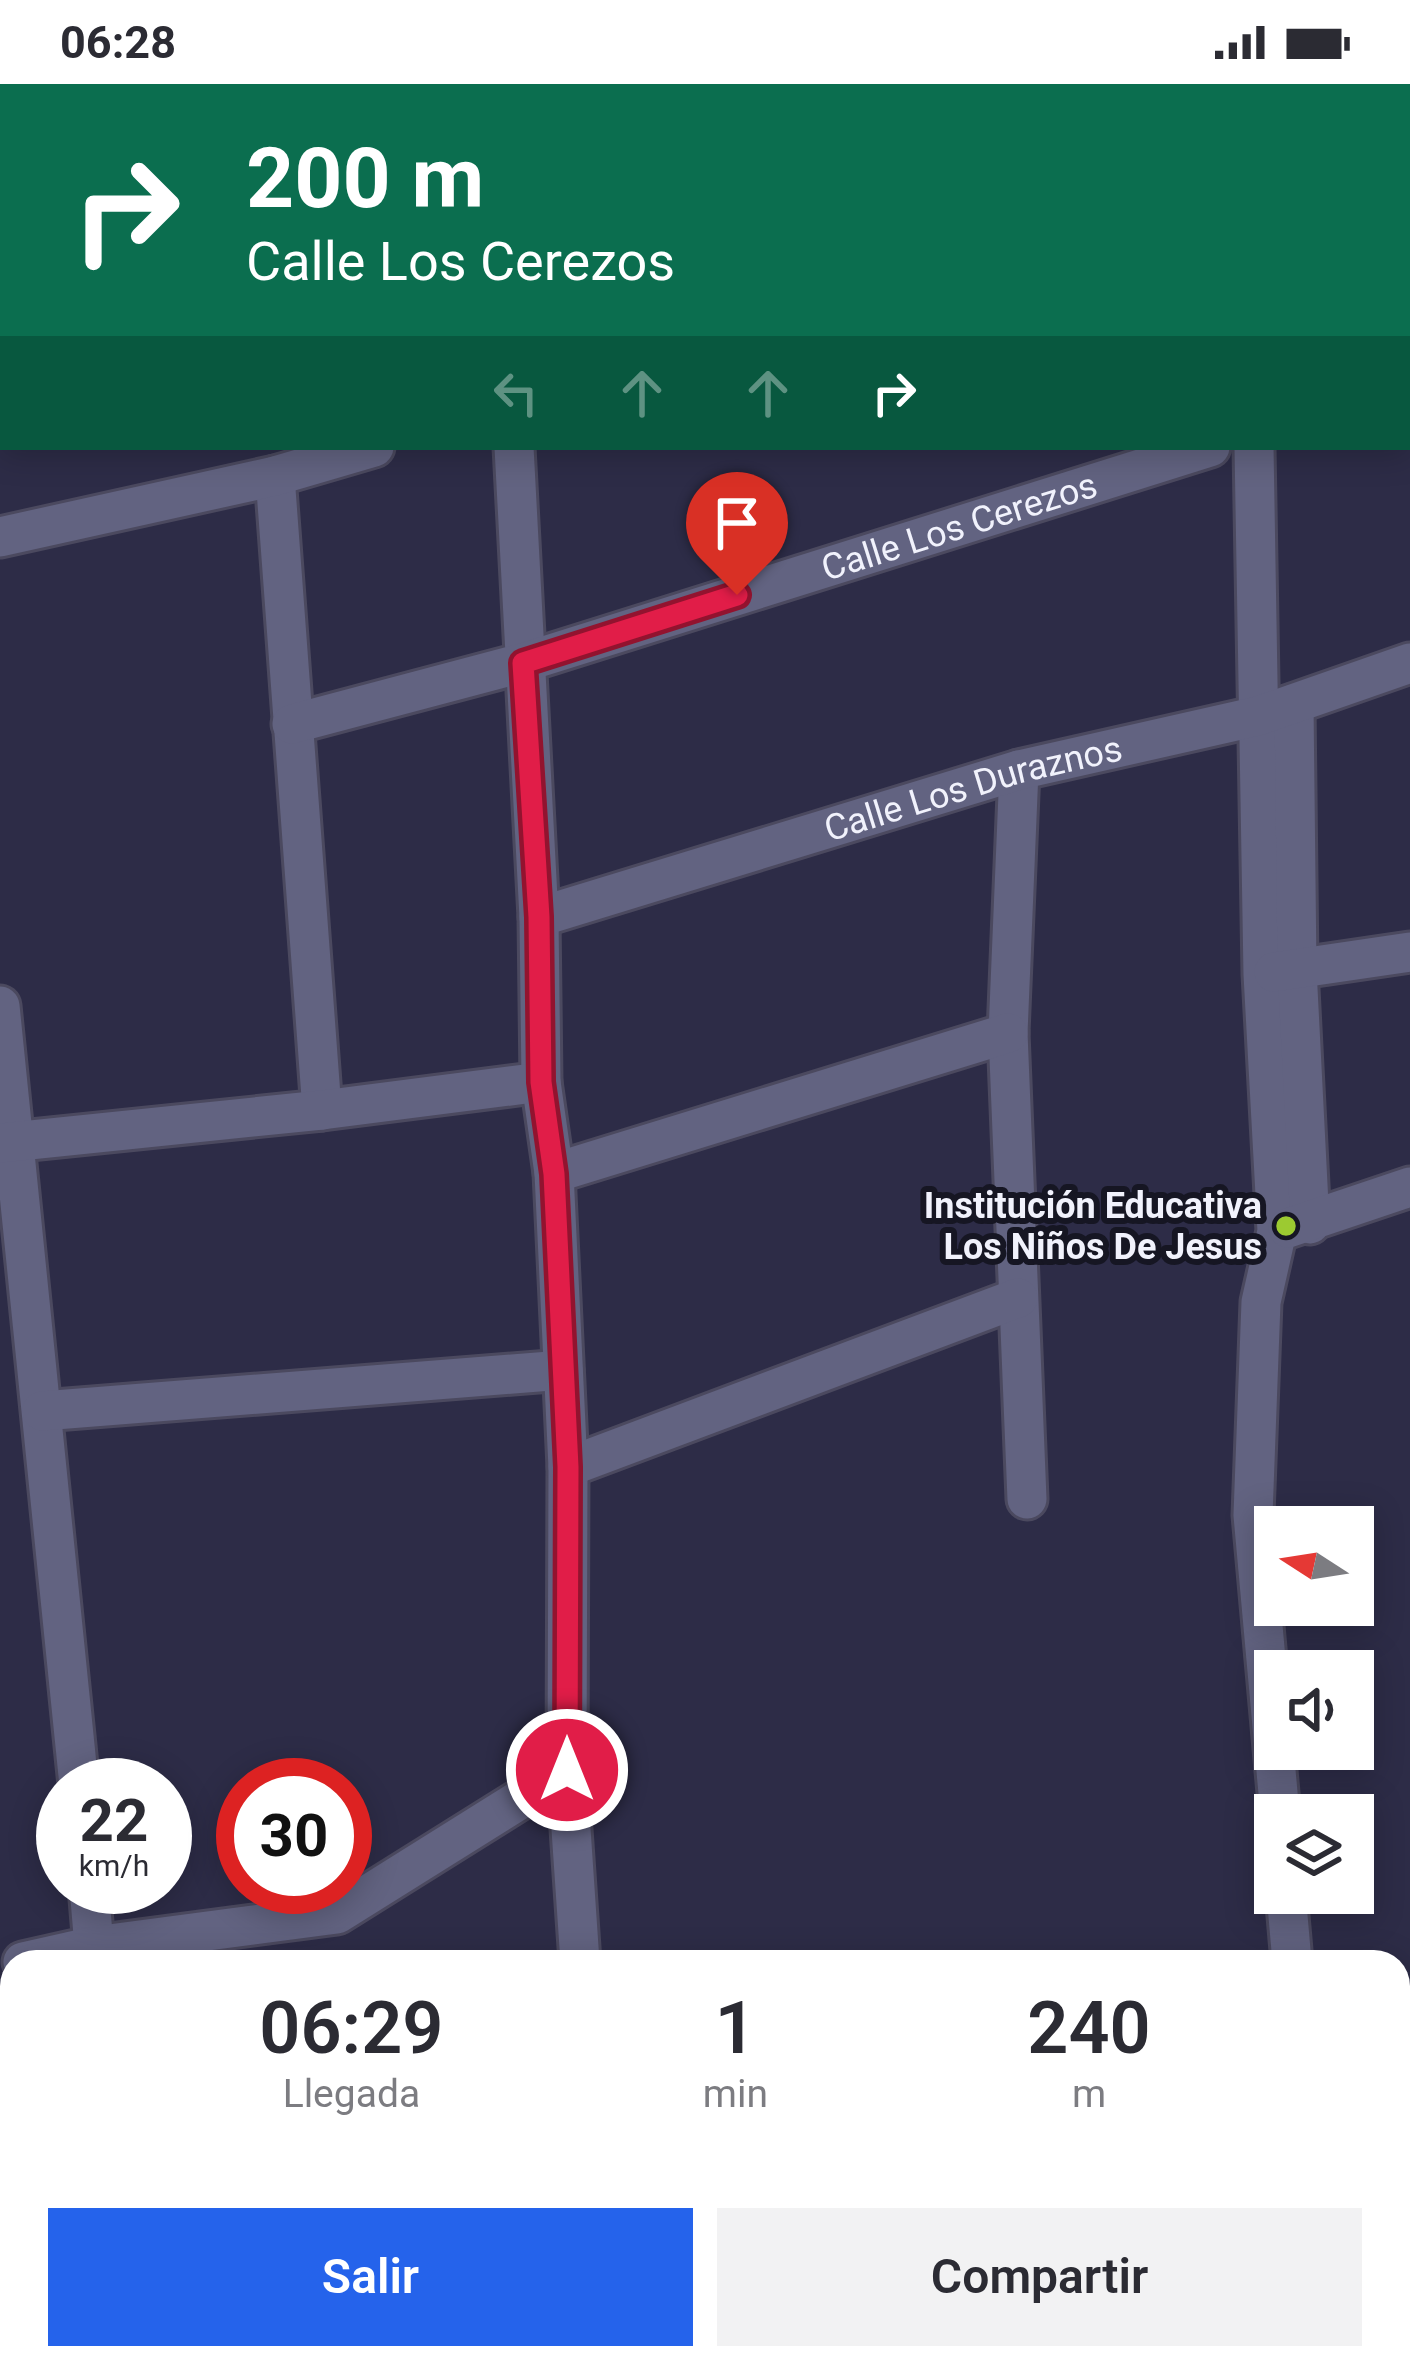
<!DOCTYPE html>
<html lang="es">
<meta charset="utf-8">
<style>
:root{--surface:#fff;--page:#f2f2f3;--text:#2b2b33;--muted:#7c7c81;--accent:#2563eb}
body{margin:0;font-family:Roboto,sans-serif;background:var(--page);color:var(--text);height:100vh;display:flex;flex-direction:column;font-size:45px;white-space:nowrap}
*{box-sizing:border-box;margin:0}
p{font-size:39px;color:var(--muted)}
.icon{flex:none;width:66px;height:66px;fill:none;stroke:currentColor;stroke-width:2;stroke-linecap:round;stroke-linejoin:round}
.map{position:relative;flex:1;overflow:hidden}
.side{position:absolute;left:0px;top:1866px;width:1410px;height:420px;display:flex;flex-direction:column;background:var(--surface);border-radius:36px 36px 0 0;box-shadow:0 6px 30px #0003}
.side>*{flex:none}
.hud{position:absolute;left:0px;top:0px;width:1410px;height:366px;box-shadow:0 6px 30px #0003;background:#0b6e4f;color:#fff;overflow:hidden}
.needle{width:78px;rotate:282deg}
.fabs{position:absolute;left:1254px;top:1422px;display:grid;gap:24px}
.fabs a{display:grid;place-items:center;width:120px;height:120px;border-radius:0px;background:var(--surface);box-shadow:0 6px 30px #0003;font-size:60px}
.speed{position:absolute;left:36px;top:1674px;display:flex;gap:24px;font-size:60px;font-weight:700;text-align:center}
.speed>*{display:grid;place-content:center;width:156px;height:156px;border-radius:50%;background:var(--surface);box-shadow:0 6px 30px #0003;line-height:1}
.speed small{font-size:30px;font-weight:400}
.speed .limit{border:18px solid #d22;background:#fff;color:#111}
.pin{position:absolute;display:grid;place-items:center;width:102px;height:102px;color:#fff;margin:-123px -51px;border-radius:50% 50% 50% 0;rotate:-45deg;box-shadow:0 0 12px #0007}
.pin .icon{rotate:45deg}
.me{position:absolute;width:132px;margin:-66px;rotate:0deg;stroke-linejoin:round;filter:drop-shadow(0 0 9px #0008)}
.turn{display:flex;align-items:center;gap:42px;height:252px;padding:0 48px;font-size:54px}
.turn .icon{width:156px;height:156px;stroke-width:2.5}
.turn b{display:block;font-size:84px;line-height:102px}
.lanes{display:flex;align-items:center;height:114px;padding:0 48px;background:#0003;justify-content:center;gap:60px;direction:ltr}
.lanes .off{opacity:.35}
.eta{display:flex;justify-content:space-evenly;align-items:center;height:204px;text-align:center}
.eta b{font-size:72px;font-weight:600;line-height:84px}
.action{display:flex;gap:24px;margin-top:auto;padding:24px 48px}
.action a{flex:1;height:138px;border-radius:0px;background:var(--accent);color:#fff;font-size:48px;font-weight:600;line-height:138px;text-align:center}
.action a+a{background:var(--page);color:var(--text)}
.status{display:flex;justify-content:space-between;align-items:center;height:84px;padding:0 60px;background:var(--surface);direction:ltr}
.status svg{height:33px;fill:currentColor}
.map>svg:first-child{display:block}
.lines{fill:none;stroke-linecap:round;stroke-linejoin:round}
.minor-casing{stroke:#4b495f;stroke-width:45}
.minor{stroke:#626381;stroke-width:39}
.route-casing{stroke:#92132f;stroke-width:30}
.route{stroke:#e11d48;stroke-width:21}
.poi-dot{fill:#9cca31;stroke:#161623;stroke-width:4.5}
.labels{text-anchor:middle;stroke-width:12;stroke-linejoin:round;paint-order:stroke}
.street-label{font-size:36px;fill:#f1f2fc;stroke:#161623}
.poi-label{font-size:36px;font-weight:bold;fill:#f1f2fc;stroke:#161623;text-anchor:end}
</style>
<div class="status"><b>06:28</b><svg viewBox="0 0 49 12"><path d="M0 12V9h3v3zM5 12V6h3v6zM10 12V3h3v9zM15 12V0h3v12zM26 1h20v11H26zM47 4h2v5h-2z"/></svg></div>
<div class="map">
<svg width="1410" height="2286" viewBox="0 0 1410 2286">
<rect width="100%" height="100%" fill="#2d2c47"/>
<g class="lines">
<defs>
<g id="minor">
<path d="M499,0V3"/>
<path d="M1251,0V3"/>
<path d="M154,3L166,0"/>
<path d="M1407,48H1410"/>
<path d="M0,62L3,61"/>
<path d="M1407,305L1410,304"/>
<path d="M514,363L539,833L541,998L554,1089L568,1383L567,1686L580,1878"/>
<path d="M1254,363L1263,890L1277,1147L1261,1218L1253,1431L1280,1731"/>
<path d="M275,392L322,1026"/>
<path d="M0,453L275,392L374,363"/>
<path d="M1294,620L1297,885L1310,1140"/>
<path id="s1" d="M292,640L522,579L1210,363"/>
<path d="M1019,686L1008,949L1027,1415"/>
<path id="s2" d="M539,833L1019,686L1258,632L1410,579"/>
<path d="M1274,888L1410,868"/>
<path d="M0,922L79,1701"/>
<path d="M0,1059L322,1026L541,998"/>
<path d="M554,1089L1008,949"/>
<path d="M1288,1144L1410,1103"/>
<path d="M42,1327L563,1286"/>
<path d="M568,1383L1018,1214"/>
<path d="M89,1803L94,1862"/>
<path d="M1286,1809L1292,1878"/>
<path d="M23,1878L94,1862L337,1830L567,1686"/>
<path d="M121,2274L122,2286"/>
<path d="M356,2274L357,2286"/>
<path d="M608,2274V2286"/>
<path d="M1327,2274L1328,2286"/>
</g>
</defs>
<use href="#minor" class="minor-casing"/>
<use href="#minor" class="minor"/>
</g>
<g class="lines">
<defs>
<path id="route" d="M567,1686L568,1383L554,1090L541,998L539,833L523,579L737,511"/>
</defs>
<use href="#route" class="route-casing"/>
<use href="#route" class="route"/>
</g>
<circle class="poi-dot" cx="1286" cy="1142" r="12"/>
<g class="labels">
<g class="street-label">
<text dy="13" stroke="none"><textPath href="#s1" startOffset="696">Calle Los Cerezos</textPath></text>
<text dy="13" stroke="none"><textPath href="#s2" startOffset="453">Calle Los Duraznos</textPath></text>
</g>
<g class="poi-label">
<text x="1262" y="1134">Institución Educativa<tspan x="1262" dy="41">Los Niños De Jesus</tspan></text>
</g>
</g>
</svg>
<div class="fabs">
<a><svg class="needle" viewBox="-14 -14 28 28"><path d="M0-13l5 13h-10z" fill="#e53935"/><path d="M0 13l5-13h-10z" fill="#7c7c81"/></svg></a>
<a><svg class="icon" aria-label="sound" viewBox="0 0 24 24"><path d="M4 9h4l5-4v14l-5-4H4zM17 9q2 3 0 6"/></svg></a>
<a><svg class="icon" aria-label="layers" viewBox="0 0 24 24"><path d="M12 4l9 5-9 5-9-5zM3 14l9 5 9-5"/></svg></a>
</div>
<div class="speed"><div>22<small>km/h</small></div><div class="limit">30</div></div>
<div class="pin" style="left:737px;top:511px;background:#d93025"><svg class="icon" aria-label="arrive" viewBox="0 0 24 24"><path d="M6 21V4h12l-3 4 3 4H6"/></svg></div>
<svg class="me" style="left:567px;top:1686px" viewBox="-20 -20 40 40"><circle r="17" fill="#e11d48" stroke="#fff" stroke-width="3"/><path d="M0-11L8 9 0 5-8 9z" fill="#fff"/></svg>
<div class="hud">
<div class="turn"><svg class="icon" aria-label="right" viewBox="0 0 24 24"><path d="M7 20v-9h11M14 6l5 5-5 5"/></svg><div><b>200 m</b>Calle Los Cerezos</div></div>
<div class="lanes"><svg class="icon off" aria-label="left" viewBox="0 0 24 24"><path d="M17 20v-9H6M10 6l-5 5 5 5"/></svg><svg class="icon off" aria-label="ahead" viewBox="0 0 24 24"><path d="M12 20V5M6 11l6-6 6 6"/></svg><svg class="icon off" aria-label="ahead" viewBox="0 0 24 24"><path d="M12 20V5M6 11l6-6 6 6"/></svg><svg class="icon" aria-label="right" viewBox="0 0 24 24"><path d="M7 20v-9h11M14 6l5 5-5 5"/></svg></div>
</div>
<section class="side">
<div class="eta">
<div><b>06:29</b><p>Llegada</p></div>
<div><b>1</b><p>min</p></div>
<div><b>240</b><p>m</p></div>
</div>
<div class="action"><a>Salir</a><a>Compartir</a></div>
</section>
</div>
